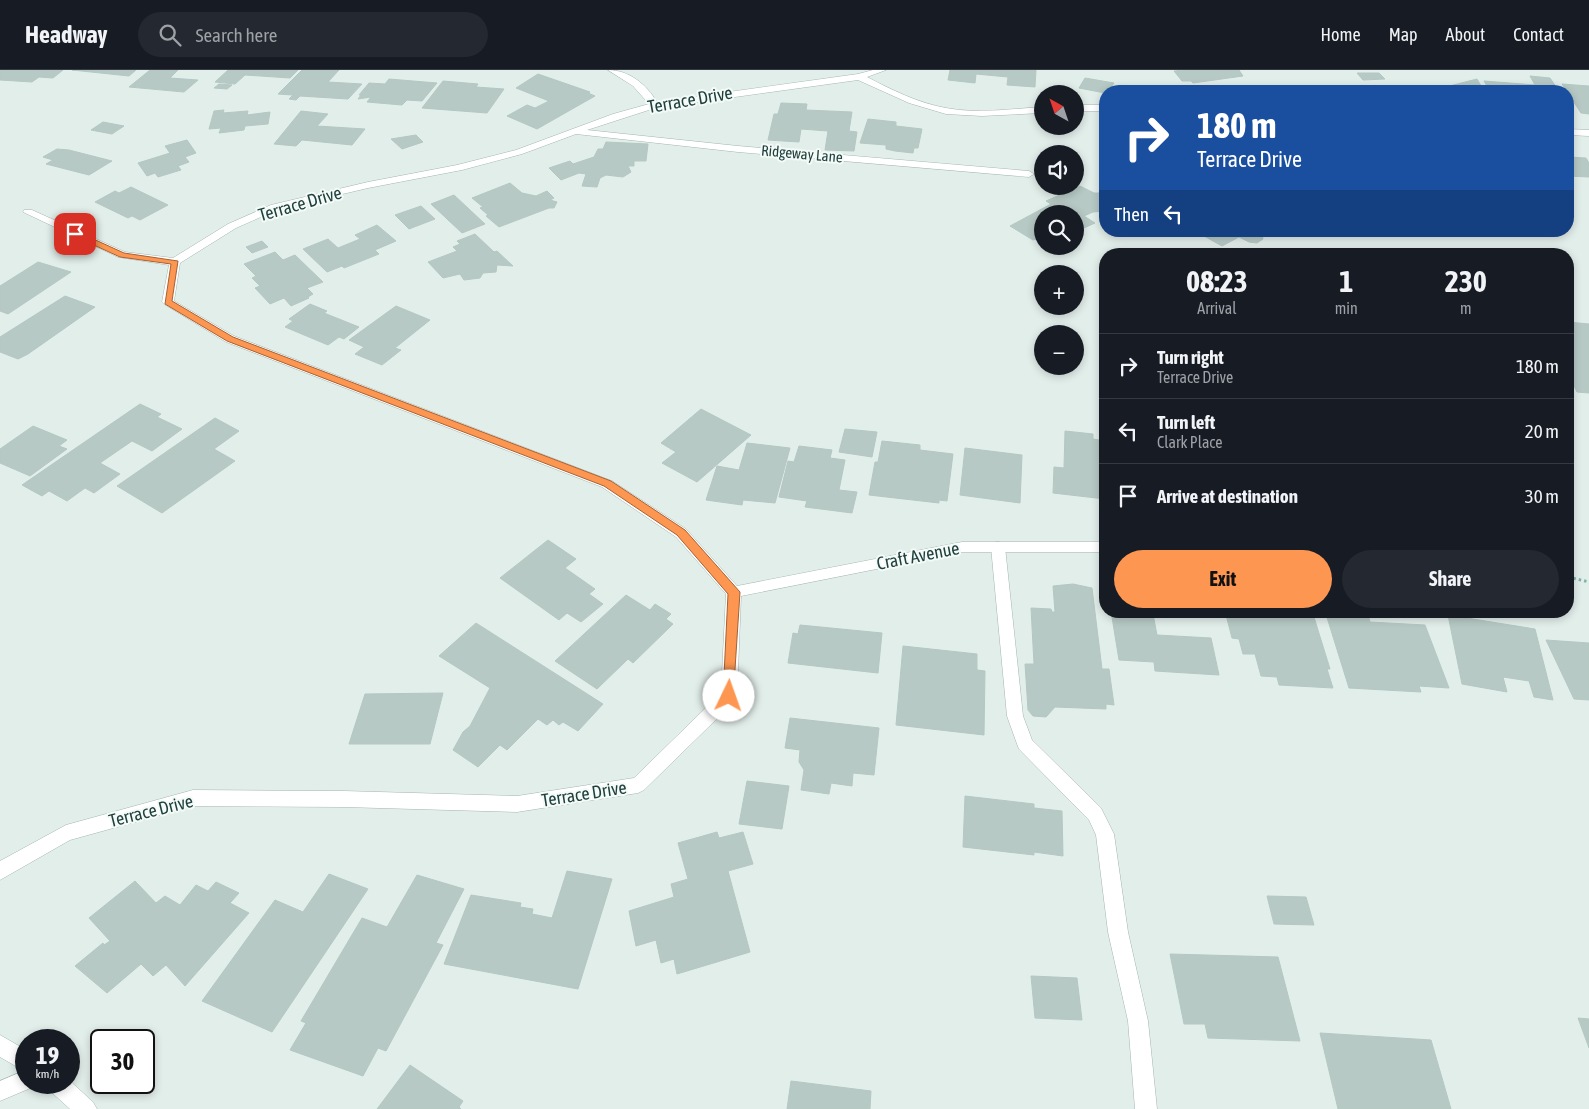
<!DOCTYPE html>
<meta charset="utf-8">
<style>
:root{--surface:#171b24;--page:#242831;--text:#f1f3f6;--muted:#9ea1a6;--line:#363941;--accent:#fd9651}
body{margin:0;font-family:"Asap Condensed",sans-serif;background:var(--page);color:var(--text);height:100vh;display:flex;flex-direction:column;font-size:19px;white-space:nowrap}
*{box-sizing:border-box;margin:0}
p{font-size:16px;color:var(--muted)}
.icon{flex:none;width:28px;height:28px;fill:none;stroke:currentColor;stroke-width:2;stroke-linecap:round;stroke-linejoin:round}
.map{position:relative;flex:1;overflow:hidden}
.panel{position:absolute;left:1099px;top:178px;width:475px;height:370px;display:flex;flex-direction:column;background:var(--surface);border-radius:20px;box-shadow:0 2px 8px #0003}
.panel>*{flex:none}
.hud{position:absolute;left:1099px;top:15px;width:475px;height:152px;border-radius:20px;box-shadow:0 2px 8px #0003;background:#1a4fa0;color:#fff;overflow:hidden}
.needle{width:32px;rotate:320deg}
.tools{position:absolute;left:1034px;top:15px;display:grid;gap:10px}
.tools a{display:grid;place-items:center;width:50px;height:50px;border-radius:50%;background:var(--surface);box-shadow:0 2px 8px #0003;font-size:25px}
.speed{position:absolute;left:15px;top:959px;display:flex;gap:10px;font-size:25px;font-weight:700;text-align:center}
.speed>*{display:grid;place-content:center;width:65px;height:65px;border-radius:50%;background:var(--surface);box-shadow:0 2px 8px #0003;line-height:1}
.speed small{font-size:12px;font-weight:400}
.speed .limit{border:2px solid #111;border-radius:8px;background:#fff;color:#111}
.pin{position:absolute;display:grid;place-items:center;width:42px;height:42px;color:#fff;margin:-21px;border-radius:10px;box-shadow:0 2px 8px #0006}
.me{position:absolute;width:55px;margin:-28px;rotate:3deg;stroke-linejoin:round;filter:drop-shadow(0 0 4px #0008)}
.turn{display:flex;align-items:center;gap:18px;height:105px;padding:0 15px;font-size:22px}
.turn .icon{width:65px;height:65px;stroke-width:2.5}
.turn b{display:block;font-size:35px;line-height:42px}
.then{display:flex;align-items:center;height:48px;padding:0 15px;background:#0003;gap:10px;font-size:19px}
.eta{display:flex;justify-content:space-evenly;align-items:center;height:85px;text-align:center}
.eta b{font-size:30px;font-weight:700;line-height:35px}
.primary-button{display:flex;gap:10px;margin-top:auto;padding:10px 15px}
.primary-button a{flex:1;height:58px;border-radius:30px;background:var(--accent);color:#111;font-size:20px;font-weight:700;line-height:58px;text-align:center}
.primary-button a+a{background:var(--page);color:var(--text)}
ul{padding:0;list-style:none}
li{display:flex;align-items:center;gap:15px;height:65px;padding:0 15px;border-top:1px solid var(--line)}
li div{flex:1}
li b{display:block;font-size:19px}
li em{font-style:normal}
header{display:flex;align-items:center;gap:30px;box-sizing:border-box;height:70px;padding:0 25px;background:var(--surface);border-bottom:1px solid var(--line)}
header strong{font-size:24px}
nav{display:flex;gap:28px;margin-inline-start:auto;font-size:18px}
.search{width:350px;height:45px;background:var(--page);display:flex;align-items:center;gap:12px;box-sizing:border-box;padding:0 18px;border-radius:28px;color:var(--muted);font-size:19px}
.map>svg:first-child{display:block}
.building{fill:#b7c9c4;stroke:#b4c8c3}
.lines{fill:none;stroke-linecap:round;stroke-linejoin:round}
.service-casing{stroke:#a4b6b3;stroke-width:1}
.minor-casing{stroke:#a4b6b3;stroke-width:1}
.tertiary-casing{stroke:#a4b6b3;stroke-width:1}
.secondary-casing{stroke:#9fbab5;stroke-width:1}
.path{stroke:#80b4ac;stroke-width:3;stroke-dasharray:2.5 3;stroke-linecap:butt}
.service{fill:#fff;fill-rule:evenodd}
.minor{fill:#fff;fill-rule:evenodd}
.tertiary{fill:#fff;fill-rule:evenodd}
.secondary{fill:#fff;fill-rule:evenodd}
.route{fill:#fd9651;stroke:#a46235}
.labels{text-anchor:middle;stroke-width:4;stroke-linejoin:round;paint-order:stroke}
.far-street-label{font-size:15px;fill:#20403d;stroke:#f3faf7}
.street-label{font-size:18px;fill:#20403d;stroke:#f3faf7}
</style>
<header>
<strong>Headway</strong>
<div class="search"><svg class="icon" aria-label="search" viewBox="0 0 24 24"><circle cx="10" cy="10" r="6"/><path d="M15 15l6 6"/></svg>Search here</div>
<nav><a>Home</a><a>Map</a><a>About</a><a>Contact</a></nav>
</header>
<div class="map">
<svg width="1589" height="1039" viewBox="0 0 1589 1039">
<rect width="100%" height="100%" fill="#e2eeea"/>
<path class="building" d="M0,0H63L53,8L39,7L32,12L0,10Z
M72,0H136L129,6Z
M150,0H178L170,8L198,10L184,22L129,17Z
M228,0H298L290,8L245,5L235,14L215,12Z
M302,0H339L328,12L362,14L348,29L300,26L296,30L289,29L293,25L278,24Z
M950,0H1036L1035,17L1007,15L1008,7L976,4L975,13L948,10Z
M1184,0H1239L1243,6L1193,13L1191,11H1182L1174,1Z
M1357,3H1379L1385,9L1363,10Z
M538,4L590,22L588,23L595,26L537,59L507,46L527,35L535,38L549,31L516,18Z
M1530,6L1550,8L1559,21H1490L1484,11L1535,15Z
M1085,8L1114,13L1109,21L1105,23L1079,18Z
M389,9L437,13L422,31L407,30L402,35L367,32L371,27L358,29L361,25H359L369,13L385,14Z
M1477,9L1484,21H1430Z
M443,11L478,14L476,17L504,19L487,43L422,38Z
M219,14L232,15L227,19L214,18Z
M1562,14L1589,16V44L1581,43Z
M781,33L807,34L806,40L852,42L849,61L857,62L854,81L825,80L828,61L801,59L799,72L768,70L774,44H778Z
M224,40L223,43L248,41L247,45L270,42L268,54L245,56L244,60L219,63L221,58L209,59L214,41Z
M301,41L328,44L317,56L365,59L352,75L302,70L296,76L274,74Z
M868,49L896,52V56L922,59L918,78H914L913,83L895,81L886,79V75L860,73Z
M103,52L124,56L112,64L91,60Z
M416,65L423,72L402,79L391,69Z
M187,70L196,83L185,87L189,92L178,96L181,100L158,107L155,103L147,106L138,93L170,83L165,76Z
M606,72L648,74L646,91H634V96H628L631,102L623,107L606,105L600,108L597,117L582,116L586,104L579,103L561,110L549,98L570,91L573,94L594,87L598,79H603Z
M57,79L69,80L112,91L89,105L46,94L53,90L43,87Z
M1568,87L1586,88L1589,93V107L1568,106Z
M510,113L522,123L536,126L547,121L554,128L550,130L557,132L554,138H549L499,157L486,146L488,145L480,138L483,137L472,128Z
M1080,116L1094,123H1105V141L1093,142L1084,146L1095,153L1075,162V144H1042V167L1033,170L1010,156L1051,134L1046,131Z
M131,117L168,135L140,150L132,146L128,148L95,132L115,121L119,123Z
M454,125L485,154L462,163L431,134Z
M421,136L435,149L409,159L395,145Z
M377,155L396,171L375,180L379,184L344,198L342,196L327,202L303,179L328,169L338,178L360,169L355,165Z
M1195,161H1255L1262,165L1263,169L1257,173L1249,172L1239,167L1222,176Z
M475,164L494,182L497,181L513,196L497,195L496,202L483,203L480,208L464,210L460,204L443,208L428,192L457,181L453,177L460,174L457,171Z
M262,171L268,177L252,183L246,177Z
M275,182L283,190L295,185L323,212L307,218L313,224L308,227L309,228L291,236L284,228L270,234L255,218L260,216L252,208L256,206L244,194Z
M38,192L71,202L8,244L0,241V216Z
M65,226L95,237L28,284L18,289L0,282V267Z
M310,234L327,241L324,243L359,257L344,269L339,267L328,275L285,257L293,251L289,249Z
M396,236L430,250L395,278L401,280L382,295L355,284L364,277L349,270Z
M1568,252L1589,254V323L1577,322L1568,303Z
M140,334L161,344L157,347L182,359L152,381L132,371L100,393L120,404L94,423L85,418L67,431L49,421L42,426L22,415Z
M701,339L751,365L697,412L662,393L676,382L661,373Z
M215,348L239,361L214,379L235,391L162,443L117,416Z
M33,356L67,370L59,376L67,379L30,406L0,393V379Z
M845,359L877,362L872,387L839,382Z
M1065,361L1093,364V369L1105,371V429L1053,423L1054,397L1064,398Z
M882,371L920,375V380L953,384L947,431L939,430V433L869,425L875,392H878Z
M747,373L790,378L775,433L743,430L742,435L706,430L717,396L739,400Z
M799,376L832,380L830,388L845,390L839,420L857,422L852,443L805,437L807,431L779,427L788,391L794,392Z
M965,378L1022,385L1020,433L960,425Z
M548,470L576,489L565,498L595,519L589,524L603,534L581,552L567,543L559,550L500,508Z
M1073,514L1092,518L1102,599H1109L1114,635L1106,634V639L1055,637L1046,647L1033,646L1028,640L1025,594H1034L1031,538L1051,539L1052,542H1055L1053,516Z
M626,525L650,540L655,534L671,544L666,549L673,554L633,593L628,589L597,619L555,591Z
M1111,541L1153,544L1157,565L1211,568L1219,605L1155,601L1154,592L1119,590Z
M1225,541L1313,544L1330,599H1327L1333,618L1279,615L1277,607L1261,606L1255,584H1243L1239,569L1232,568Z
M1325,541H1367L1370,552L1425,555L1449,618L1419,616L1421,622L1349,618Z
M1448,545L1535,559L1553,630L1534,627L1529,611L1503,607L1507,622L1462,614Z
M476,553L603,634L578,661L563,652L559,655L553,650L547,655L538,649L507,680L500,675L478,697L453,680L463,662L470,656L490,618L439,586Z
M800,555L882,563L878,603L788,593L793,563L798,564Z
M1546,570L1589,573V630L1574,629Z
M903,576L977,584V600L985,601L984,665L896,655Z
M443,623L430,674H349L365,624Z
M790,648L879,658L874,705L853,703L852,716L831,713L829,724L801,720L804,700L799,692L800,680L785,678Z
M747,711L789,716L782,759L739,754Z
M965,726L1034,734V738L1062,741L1063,786L1034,782V785L963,777Z
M717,762L719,768L743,762L753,794L728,801L750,882L677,904L674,889L661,893L656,870L636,876L629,841L674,827L671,814L688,809L678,773Z
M567,801L612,809L578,919L444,894L471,825L521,833L520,837L533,839L532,844L552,848Z
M329,804L368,819L272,962L202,931L275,830L303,842Z
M417,805L464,819L436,873L443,875L386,981L378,978L363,1006L290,980L306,953L301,951L362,848L387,857Z
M135,811L156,833L165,826L180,835L196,815L208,821L216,812L239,823L230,833L249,843L185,916L166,895L153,906L141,894L107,923L75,896L103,873L104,875L110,871L89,848Z
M1267,826L1306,827L1314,855L1274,854Z
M1170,884L1278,887L1300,971L1208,968L1205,954H1184Z
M1031,906L1077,908L1082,950L1035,948Z
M1578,948L1589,949V978Z
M1320,963L1431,970L1451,1039H1338Z
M410,995L463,1031L459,1037L461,1039H377Z
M791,1011L871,1021L870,1039H787Z"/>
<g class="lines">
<defs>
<path id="service" d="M998,472L1003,473L1005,477L1023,646L1032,670L1101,738L1114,764L1128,862L1148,951L1157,1039H1135L1128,951L1108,862L1096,765L1089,750L1019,679L1017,674L1007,646L991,477L993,473Z"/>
<path id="minor" d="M608,0C629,0 646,14 657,32L858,4L873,0H886L867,7C892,20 918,33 946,38C977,44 1010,39 1042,37V43L982,46L946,44L909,33L858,10L655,38L587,60L738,76L1029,101L1034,104L1029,107L738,82L576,64L522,84L462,100L368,118L279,139L236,158L180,193L174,231L234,266L612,411L686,459L737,516L962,472H1105V482H962L741,526L737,626L735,631L644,720L638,723L517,742L344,737L193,736L70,770L0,810V791L66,755L193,720L344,721L517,726L634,708L721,623L726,524L676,467L602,417L226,272L164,234L162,232L169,195L118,187L23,142L24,140H32L125,182L173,188L228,154L271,135L368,112L457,95L516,80L613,44L649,34L633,16Z
M1075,35H1105V41H1075Z
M1568,59L1589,60V66L1568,65Z"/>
<path id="tertiary" d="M26,1000V1012H35L33,1017L0,1031V1011Z"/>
<path id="secondary" d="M0,965L26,980V1002L0,987Z
M69,1010L93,1032L97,1039H70L48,1019L45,1012H69Z"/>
</defs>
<use href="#service" class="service-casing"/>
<use href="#minor" class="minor-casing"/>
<use href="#tertiary" class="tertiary-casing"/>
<use href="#secondary" class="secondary-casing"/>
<path class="path" d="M1568,507L1589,512"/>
<use href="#service" class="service"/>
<use href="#minor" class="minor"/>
<use href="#tertiary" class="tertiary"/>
<use href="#secondary" class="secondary"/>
</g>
<path class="route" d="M72,162H78L124,183L178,191L172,231L233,267L611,411L685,460L740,522L733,630L729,631L723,626L728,524L677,465L604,416L227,271L165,234L171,194L120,187L72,165Z"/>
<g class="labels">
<g class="far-street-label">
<text transform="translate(802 84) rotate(5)" y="5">Ridgeway Lane</text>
</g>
<g class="street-label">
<text transform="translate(690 30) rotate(-10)" y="6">Terrace Drive</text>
<text transform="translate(300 134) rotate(-16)" y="6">Terrace Drive</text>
<text transform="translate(918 486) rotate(-11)" y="6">Craft Avenue</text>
<text transform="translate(584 724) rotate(-9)" y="6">Terrace Drive</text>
<text transform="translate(151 741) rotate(-14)" y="6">Terrace Drive</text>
</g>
</g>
</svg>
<div class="tools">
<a><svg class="needle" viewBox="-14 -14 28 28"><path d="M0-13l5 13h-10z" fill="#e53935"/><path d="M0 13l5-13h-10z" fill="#9ea1a6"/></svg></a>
<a><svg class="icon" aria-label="sound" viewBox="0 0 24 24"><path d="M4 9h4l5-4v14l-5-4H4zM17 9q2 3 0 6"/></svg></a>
<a><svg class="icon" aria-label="search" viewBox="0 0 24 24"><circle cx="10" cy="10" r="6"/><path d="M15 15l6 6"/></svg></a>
<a>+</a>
<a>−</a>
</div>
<div class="speed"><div>19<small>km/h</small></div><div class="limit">30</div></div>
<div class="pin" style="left:75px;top:164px;background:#d93025"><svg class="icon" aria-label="arrive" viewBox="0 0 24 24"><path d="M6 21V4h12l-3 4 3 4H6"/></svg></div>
<svg class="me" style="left:729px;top:626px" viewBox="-20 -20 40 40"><circle r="19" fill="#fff"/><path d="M0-13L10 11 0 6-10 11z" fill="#fd9651"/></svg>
<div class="hud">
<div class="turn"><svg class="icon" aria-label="right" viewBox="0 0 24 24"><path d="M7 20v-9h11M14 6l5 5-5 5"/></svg><div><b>180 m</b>Terrace Drive</div></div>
<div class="then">Then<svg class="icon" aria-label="left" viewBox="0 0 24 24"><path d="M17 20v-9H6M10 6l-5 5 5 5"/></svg></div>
</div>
<section class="panel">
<div class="eta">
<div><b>08:23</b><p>Arrival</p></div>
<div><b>1</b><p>min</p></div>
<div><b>230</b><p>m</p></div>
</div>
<ul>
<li><svg class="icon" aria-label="right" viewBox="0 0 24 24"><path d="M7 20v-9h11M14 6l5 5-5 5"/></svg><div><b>Turn right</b><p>Terrace Drive</p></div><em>180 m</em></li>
<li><svg class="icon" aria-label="left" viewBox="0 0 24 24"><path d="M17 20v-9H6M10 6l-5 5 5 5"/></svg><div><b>Turn left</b><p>Clark Place</p></div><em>20 m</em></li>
<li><svg class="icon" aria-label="arrive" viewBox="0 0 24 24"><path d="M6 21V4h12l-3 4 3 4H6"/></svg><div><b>Arrive at destination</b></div><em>30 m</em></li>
</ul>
<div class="primary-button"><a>Exit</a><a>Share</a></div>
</section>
</div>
